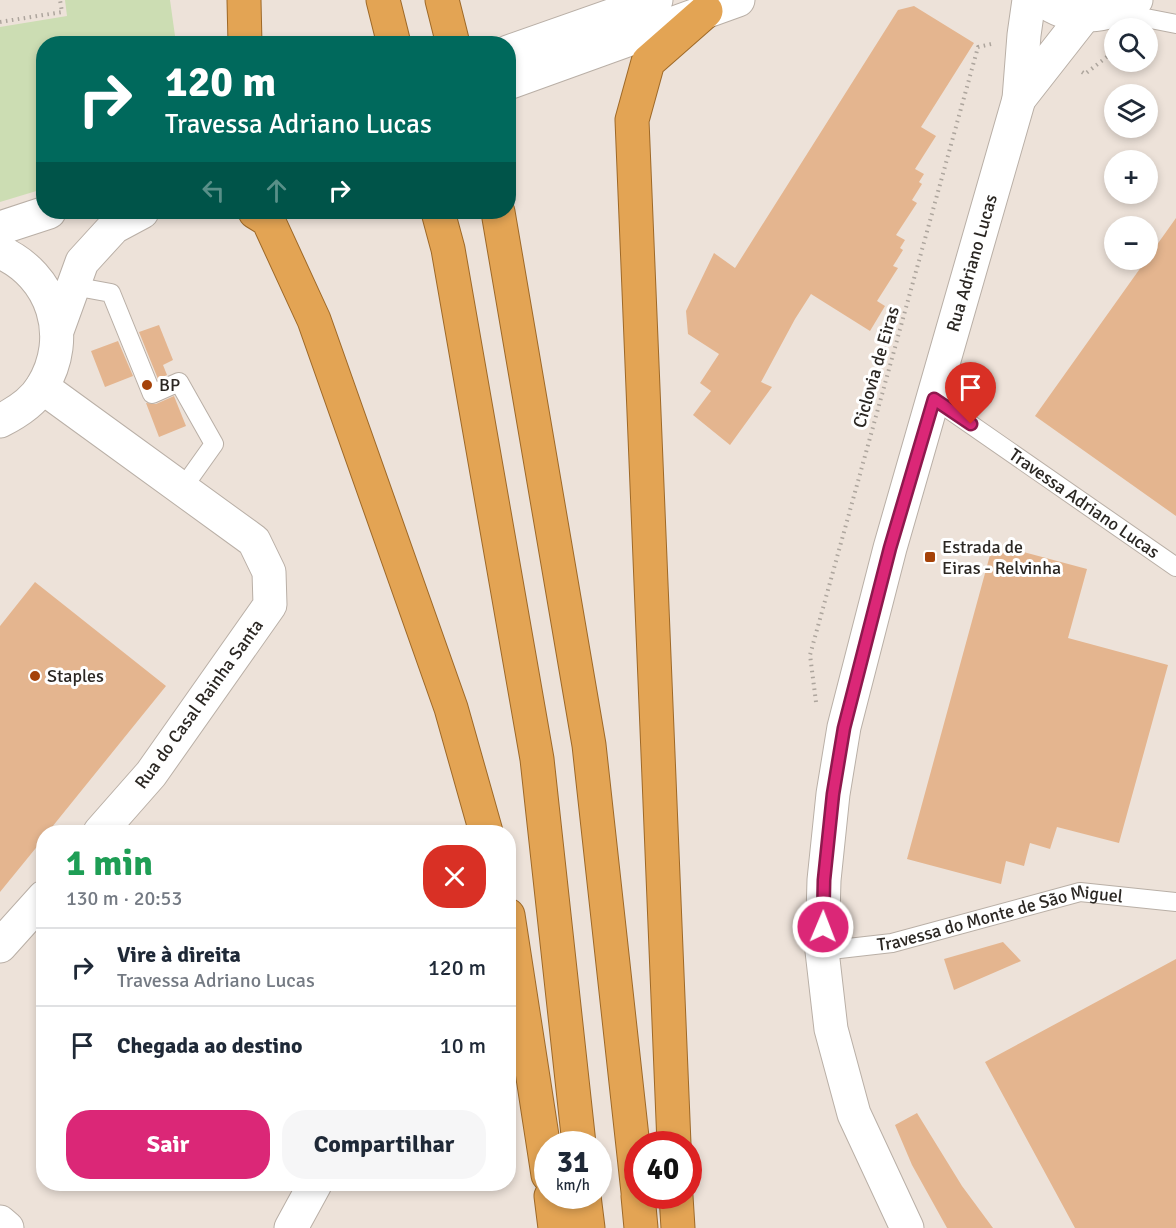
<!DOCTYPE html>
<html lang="pt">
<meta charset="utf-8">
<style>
:root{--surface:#fff;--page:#f6f6f7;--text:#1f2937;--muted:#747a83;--line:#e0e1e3;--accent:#db2777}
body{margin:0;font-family:Signika,sans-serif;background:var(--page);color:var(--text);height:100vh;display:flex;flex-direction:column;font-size:22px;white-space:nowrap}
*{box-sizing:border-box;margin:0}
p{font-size:20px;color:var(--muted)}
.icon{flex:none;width:33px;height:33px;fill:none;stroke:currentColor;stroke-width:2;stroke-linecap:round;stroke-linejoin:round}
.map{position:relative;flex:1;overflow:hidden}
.panel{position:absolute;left:36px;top:825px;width:480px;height:366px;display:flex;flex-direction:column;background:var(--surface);border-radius:24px;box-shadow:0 3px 9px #0003}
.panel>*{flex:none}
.hud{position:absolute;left:36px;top:36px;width:480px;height:183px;border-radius:24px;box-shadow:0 3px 9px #0003;background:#00695c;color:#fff;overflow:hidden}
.tools{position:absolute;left:1104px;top:18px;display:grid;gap:12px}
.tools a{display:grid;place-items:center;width:54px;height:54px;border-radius:50%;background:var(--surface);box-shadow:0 3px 9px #0003;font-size:30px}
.speed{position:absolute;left:534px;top:1131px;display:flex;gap:12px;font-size:30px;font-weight:700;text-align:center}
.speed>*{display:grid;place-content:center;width:78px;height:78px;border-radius:50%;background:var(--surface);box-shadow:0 3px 9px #0003;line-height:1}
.speed small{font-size:15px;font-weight:400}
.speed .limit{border:9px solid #d22;background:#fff;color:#111}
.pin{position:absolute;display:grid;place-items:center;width:51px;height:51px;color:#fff;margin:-62px -26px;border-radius:50% 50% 50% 0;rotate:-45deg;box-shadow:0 0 6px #0007}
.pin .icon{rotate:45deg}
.me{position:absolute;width:66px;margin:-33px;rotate:1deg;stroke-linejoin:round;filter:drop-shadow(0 0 4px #0008)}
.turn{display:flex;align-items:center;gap:21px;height:126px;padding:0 30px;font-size:27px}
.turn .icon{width:78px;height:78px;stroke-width:2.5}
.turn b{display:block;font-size:42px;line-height:51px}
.lanes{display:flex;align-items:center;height:57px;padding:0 30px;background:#0003;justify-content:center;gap:30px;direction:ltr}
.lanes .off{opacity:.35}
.round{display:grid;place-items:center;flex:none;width:63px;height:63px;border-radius:24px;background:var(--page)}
.head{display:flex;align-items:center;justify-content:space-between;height:102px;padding:0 30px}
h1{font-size:36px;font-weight:800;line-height:45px;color:#1e9e55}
.button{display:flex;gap:12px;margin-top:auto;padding:12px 30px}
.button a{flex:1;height:69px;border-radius:24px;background:var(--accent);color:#fff;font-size:24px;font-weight:800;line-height:69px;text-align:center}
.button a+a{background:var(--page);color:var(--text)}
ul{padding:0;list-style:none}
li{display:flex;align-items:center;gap:18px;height:78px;padding:0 30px;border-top:2px solid var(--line)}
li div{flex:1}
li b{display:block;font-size:22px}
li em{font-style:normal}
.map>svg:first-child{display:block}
.green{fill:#ccddb3}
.building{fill:#e4b58f}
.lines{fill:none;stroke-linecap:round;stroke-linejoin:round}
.service-casing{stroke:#b9afa6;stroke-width:20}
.minor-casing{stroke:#b9afa6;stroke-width:35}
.tertiary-casing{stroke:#b9afa6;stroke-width:35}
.secondary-casing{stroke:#b9afa6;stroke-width:35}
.trunk-casing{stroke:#9e6928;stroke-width:35}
.path{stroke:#ada59d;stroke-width:4;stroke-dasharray:1.5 4.5;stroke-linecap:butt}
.service{stroke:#fff;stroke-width:18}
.minor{stroke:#fff;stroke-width:33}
.tertiary{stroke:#fff;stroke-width:33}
.secondary{stroke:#fff;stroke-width:33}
.trunk{stroke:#e3a454;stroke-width:33}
.route-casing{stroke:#8e194d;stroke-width:15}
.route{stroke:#db2777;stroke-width:10}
.poi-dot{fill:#a54209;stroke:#fff;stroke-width:2}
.labels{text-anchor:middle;stroke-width:6;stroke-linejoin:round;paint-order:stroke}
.street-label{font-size:18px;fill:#2b2723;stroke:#fff}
.poi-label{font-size:18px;fill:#2b2723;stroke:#fff;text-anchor:start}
</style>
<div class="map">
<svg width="1176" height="1228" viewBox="0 0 1176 1228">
<rect width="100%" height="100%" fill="#ede2d9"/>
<path class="green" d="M65,0H170L176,43L44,44L43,189L0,202V27L67,16Z"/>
<path class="building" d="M914,6L974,43L921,127L936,136L915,169L924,174L919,182L922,184L912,200L917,203L896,235L905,240L900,248L903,250L893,266L898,268L877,301L885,306L870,331L811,294L795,319L761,382L772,387L730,445L693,415L711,391L700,383L719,354L688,334L686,311L714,253L735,268L898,10Z
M1176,218V516L1035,416Z
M159,325L173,360L163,365L167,375L158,379L139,332Z
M118,341L133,376L105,387L91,351Z
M174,396L186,426L159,437L146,403L156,404Z
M993,544L1087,569L1068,638L1168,665L1119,843L1057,827L1050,849L1030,843L1024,866L1006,861L1001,884L907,859Z
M35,582L166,686L48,832H44V838L0,892V626Z
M1003,942L1021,961L954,990L944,959Z
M1176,959V1228H1075L985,1062Z
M917,1113L962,1186L993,1228H947L912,1165L895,1125Z"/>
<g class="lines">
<defs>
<g id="service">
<path d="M1115,12L1176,24"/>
<path d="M73,286L111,293L152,394L179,382L214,444L182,489"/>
<path id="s1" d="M934,399L1176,567"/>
<path id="s2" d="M822,951L892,943L1080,892L1176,902"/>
</g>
<path id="minor" d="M42,387L254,541L269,572L270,605L151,774L100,832
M0,946L44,897
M0,1222L7,1228
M291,1228L315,1184"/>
<g id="tertiary">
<path d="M1019,99L1084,16"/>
<path id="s3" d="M907,1228L854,1114L831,1029L822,951L824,880L833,794L844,727L890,548L1019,99L1024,35L1029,0"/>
</g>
<path id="secondary" d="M1043,0C1072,22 1107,18 1136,0
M508,52L656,0
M508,83L738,0
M0,228L49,212
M0,252C53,275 73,337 42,387C33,402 16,413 0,421
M57,331L82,262L114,227L142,212"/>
<path id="trunk" d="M244,0L245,44
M383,0L394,44
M442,0L453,44
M255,212L268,220L314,320L451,708L486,832
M438,212L448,249L537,759L579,1144
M498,212L589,745L638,1192
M508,915L548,1175
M674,1144L632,120L648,62L706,11
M551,1196L555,1228
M584,1196L588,1228
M638,1196L641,1228
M676,1196L678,1228"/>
</defs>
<use href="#service" class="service-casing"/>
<use href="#minor" class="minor-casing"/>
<use href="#tertiary" class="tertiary-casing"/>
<use href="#secondary" class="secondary-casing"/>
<use href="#trunk" class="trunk-casing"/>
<path class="path" d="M0,22L62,12L60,0
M1082,72L1085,74L1108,56L1114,55
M816,702L810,655L978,47L991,44"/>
<use href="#service" class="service"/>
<use href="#minor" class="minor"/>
<use href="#tertiary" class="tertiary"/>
<use href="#secondary" class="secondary"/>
<use href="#trunk" class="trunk"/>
</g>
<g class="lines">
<defs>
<path id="route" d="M823,927L824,880L833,794L844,728L890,548L934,399L971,424"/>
</defs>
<use href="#route" class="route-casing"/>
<use href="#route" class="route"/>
</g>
<g class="poi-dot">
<circle cx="147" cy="385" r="6"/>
<rect x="924" y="551" width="12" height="12" rx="3"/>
<circle cx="35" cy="676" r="6"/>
</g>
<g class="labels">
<g class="street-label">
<text dy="6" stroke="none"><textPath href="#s3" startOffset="999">Rua Adriano Lucas</textPath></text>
<text transform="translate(876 367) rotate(-74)" y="6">Ciclovia de Eiras</text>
<text dy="6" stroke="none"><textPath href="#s1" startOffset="183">Travessa Adriano Lucas</textPath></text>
<text transform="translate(199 704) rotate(-54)" y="6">Rua do Casal Rainha Santa</text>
<text dy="6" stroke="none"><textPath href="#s2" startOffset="182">Travessa do Monte de São Miguel</textPath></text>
</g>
<g class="poi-label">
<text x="159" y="391">BP</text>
<text x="942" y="553">Estrada de<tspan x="942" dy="21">Eiras - Relvinha</tspan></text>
<text x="47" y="682">Staples</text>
</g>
</g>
</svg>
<div class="tools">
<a><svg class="icon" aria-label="search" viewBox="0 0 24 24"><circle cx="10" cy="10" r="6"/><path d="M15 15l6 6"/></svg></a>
<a><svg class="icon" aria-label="layers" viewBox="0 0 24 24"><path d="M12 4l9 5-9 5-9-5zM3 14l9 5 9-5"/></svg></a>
<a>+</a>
<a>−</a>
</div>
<div class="speed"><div>31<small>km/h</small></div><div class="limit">40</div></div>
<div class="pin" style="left:971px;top:424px;background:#d93025"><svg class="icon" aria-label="arrive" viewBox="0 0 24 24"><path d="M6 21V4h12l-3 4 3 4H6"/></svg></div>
<svg class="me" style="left:823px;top:927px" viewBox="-20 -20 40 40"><circle r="17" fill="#db2777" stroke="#fff" stroke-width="3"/><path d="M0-11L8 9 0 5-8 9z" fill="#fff"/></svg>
<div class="hud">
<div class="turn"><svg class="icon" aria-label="right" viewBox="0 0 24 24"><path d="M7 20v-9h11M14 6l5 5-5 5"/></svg><div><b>120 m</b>Travessa Adriano Lucas</div></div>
<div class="lanes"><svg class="icon off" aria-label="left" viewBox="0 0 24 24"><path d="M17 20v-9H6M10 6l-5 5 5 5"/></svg><svg class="icon off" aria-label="ahead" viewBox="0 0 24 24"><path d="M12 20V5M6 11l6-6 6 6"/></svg><svg class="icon" aria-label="right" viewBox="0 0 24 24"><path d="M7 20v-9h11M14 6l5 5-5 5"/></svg></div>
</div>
<section class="panel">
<div class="head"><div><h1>1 min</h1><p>130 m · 20:53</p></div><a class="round" style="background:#d93025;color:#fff"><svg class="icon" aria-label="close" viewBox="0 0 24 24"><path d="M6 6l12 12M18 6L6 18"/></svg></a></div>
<ul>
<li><svg class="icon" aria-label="right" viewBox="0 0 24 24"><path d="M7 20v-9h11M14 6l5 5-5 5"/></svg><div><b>Vire à direita</b><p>Travessa Adriano Lucas</p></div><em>120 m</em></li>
<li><svg class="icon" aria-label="arrive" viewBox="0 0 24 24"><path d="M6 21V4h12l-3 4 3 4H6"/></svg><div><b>Chegada ao destino</b></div><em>10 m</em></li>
</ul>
<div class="button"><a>Sair</a><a>Compartilhar</a></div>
</section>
</div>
